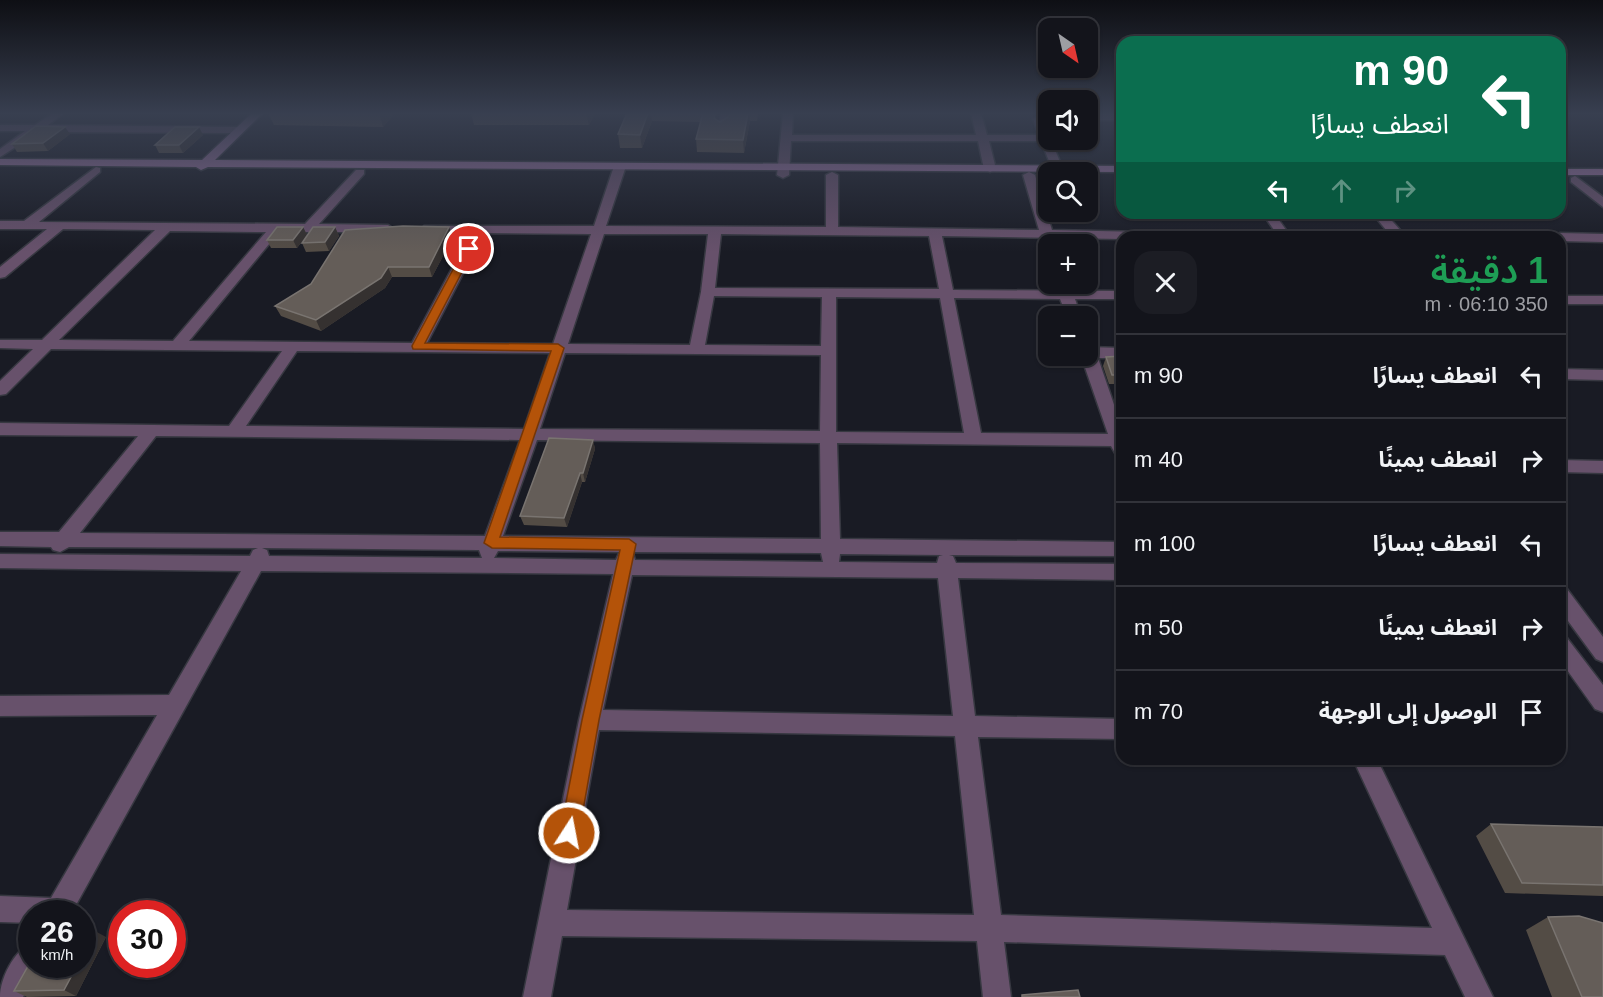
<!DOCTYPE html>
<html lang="ar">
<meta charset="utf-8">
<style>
:root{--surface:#13141b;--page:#1c1d24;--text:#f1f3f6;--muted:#9d9ea3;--line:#32333a}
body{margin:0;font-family:Arial,"Noto Sans Arabic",sans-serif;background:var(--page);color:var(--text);direction:rtl;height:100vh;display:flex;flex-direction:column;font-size:22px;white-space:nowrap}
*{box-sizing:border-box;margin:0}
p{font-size:20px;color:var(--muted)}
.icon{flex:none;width:33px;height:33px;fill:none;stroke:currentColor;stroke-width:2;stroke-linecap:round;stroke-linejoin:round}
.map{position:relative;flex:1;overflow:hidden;direction:ltr}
.panel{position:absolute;left:1116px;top:231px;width:450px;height:534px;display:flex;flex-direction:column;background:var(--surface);border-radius:18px;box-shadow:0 2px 4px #0004,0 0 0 2px var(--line);direction:rtl}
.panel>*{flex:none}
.hud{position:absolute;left:1116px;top:36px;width:450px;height:183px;border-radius:18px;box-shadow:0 2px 4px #0004,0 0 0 2px var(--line);direction:rtl;background:#0b6e4f;color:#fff;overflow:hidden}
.needle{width:39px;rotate:146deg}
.buttons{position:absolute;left:1038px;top:18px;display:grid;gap:12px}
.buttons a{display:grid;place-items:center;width:60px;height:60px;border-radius:12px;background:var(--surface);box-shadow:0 2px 4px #0004,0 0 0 2px var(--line);font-size:30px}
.speed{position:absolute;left:18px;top:900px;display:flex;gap:12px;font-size:30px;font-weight:700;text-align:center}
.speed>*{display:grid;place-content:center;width:78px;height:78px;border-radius:50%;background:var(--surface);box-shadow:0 2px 4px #0004,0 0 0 2px var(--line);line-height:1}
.speed small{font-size:15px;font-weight:400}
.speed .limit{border:9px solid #d22;background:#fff;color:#111}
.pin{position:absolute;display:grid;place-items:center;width:51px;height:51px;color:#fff;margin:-26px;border:3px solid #fff;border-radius:50%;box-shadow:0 2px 6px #0007}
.me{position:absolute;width:66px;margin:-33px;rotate:11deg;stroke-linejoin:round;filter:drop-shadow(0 0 4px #0008)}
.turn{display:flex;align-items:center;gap:21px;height:126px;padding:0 18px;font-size:27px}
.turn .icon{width:78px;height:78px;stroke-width:2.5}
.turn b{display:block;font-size:42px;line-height:51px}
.lanes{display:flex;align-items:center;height:57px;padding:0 18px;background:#0003;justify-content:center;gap:30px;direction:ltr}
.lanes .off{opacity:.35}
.round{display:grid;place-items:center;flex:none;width:63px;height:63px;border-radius:18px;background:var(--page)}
.overview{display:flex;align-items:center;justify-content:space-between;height:102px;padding:0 18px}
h1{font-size:36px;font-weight:600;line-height:45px;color:#1e9e55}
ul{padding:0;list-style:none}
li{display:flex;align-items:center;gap:18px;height:84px;padding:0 18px;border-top:2px solid var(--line)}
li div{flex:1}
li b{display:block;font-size:22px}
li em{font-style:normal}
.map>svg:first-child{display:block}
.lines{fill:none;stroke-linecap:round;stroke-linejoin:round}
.street-casing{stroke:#373841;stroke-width:3}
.secondary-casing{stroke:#373841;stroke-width:3}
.street{fill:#67516b;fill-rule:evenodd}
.secondary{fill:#926e99;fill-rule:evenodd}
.wall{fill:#534c45}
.shaded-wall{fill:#353130}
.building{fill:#645d58;stroke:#797470;stroke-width:1.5}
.route{fill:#b45309;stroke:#753606;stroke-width:1.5}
</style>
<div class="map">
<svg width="1603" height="997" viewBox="0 0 1603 997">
<rect width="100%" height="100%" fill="#191b24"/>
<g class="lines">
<defs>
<path id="street" d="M53,113H64L48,125L240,127L245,130L240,133L39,132L0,157V149L25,131H0V125H35Z
M721,113H731L727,130L722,133L717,130Z
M783,113H793L792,135H976L971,113H981L987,135H1039L1033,119L1048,113V119L1044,121L1048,140H1051L1063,169L1057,172L1053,171L1041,141H989L996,169L990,172L984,169L978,141H791L789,175L783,178L777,175Z
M1088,114H1122V120H1088Z
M620,163L626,166L606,226L826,227V175L832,172L838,175V227L1039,230L1023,175L1029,172L1035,175L1052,230L1238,234L1239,237H1122V239L942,236L953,290L1122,291V299H1075L1081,316H1067L1060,299L954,298L981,433L1108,434L1081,356H1088V347L1122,348V358H1098L1122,428V455L1115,453L1111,446L837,443L840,539L1122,542V556L949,555L953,556L956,563L1122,564V580L958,578L975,716L1122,719V739L978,737L1001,915L1432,928L1353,759H1377L1493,997H1465L1445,955L1004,942L1011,997H983L977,941L562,936L551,997H523L579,720L613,574L261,571L71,914H32V923L0,922V896L51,898L157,715L0,716V696L169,695L241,571L0,568V554L250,556L253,550L258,548L69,547L60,552L53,550L51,547L0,546V532H59L138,436L0,435V423L229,426L282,351L51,349L6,394L0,395V381L33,349L0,348V340H42L155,230L63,229L5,277L0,278V267L47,229H0V221H24L96,167L100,168V172L39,222L305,224L356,170H364V174L319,224L388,225L394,229L392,232H279L189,341L412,343L471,233H428L422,229L424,226H594L614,166ZM170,231L266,232L173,341L59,340ZM484,233L591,234L553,344L427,343ZM604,234H708L701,292L690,345L568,344ZM721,234L929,236L939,289L715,288ZM714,296L822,297L821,346L705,345ZM836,297L940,298L964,433L836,432ZM297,351L550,353L524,429L246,426ZM565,353L821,355L820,431L540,429ZM156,436L520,440L485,536L80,533ZM537,440L820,443L821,539L503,536ZM262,548L479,550L482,558L269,556L267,550ZM498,551L623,552L619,553L616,560L494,558ZM629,552L821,553L823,562L635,560L633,553ZM840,554L943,555L939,556L937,563L839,562ZM632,575L938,578L953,716L603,710ZM599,730L955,736L974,915L567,910Z
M1575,176L1603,197V207L1571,182V178Z
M1262,213H1274L1291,237H1279Z
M1372,213H1385L1401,231L1532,233L1538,237H1392Z
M1560,233L1603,234V242L1560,241V237H1554Z
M1560,296H1603V304H1560Z
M1560,369L1603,370V380L1560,379Z
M1560,460L1603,461V473L1560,472Z
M1560,587L1567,589L1603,637V662L1596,659L1560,610Z
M1560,635L1567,638L1603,685V712L1595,709L1560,660Z
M32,943V964H42L23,997H0C0,979 14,950 32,943Z"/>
<path id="secondary" d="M252,113H263L215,160L1122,166V172L208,167L201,170L196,167L0,165V159L202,160Z
M1560,169H1603V175H1560Z"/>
</defs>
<use href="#street" class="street-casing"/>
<use href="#secondary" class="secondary-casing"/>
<use href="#street" class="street"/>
<use href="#secondary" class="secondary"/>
</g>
<path class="wall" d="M268,113H395L383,127L274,125Z
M471,113H595L589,125H474Z
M627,113H719L717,120L720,122L728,117L730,113H758L757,121H750L744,153L697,152L696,139L700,122L652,121L642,148H620L618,134Z
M70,134L48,151L17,152L12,144Z
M203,135L183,153H159L155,145Z
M303,227L307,235L297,248H271L267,240Z
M335,227L339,236L329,251L306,252L302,243Z
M453,237L432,277H392L385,288L321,331L281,316L275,306Z
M1122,356V394L1119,384H1109L1103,366L1106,357Z
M593,440L595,449L585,482H582L567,527L524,525L520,516Z
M1491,824L1603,827V896L1505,893L1476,836Z
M1548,917L1603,997H1552L1526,930Z
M106,937L76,996L27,997L14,991Z"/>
<path class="shaded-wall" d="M379,113H395L383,127Z
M586,113H595L589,125Z
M648,113H651L652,121L642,148L640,135Z
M715,113H719L715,131L714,118Z
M748,113H749L750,121L744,153L743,140Z
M65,127L70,134L48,151L43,143Z
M199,127L203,135L183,153L179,145Z
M303,227L307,235L297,248L293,240Z
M335,227L339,236L329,251L325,242Z
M449,227L453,237L432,277L429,267Z
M388,267L392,277L385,288L321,331L316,320Z
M593,440L595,449L585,482L583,473Z
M580,473L582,482L567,527L564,518Z
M95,931L106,937L76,996L64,990L78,964H82V955Z"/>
<path class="building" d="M627,113H648L640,135L618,134Z
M703,113H715L714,118L720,122L728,117L730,113H748L743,140L696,139Z
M36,126L65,127L43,143L12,144Z
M175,127H199L179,145H155Z
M403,226L449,227L429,267H388L381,278L316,320L275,306L311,284L345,230Z
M277,227H303L293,240H267Z
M313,227H335L325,242L302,243Z
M1122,356V376V375H1112L1106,357Z
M549,438L593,440L583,473H580L564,518L520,516Z
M1491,824L1603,827V885L1522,883Z
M1579,916L1603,923V997H1582L1548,917Z
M82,931H95L82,955Z
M32,959V964H78L64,990L14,991Z
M1078,990L1080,997H1022V995Z"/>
<linearGradient id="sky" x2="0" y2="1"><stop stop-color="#0e0f14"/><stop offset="0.45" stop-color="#383f50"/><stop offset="1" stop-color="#383f50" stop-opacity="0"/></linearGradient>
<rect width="1603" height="252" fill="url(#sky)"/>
<path class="route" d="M469,246L474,249L425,343L558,344L564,348L500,537L629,539L636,544L599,720L579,833L576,839L569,842L563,839L560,833L582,720L620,550L492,548L484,543L551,351L413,349L412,346L464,249Z"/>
</svg>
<div class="buttons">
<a><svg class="needle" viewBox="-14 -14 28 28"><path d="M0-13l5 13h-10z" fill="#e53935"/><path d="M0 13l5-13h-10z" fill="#9d9ea3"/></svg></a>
<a><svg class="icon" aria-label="sound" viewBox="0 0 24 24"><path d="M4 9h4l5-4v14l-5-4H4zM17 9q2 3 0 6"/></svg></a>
<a><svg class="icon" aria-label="search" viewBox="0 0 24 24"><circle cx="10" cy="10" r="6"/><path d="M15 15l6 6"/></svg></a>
<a>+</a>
<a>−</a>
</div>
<div class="speed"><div>26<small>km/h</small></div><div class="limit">30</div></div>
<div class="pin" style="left:469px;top:249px;background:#d93025"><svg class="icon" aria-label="arrive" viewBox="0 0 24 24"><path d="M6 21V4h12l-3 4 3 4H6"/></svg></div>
<svg class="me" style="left:569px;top:833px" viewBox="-20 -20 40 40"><circle r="17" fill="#b45309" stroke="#fff" stroke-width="3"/><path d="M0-11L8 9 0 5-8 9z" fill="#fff"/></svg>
<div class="hud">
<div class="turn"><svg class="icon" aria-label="left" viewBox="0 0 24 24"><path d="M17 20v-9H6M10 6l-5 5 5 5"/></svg><div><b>90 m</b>انعطف يسارًا</div></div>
<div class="lanes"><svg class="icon" aria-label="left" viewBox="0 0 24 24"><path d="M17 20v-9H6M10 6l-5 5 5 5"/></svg><svg class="icon off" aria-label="ahead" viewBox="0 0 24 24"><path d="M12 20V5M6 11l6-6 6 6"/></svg><svg class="icon off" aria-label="right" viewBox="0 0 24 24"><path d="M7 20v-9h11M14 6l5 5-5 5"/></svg></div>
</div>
<section class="panel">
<div class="overview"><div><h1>1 دقيقة</h1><p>350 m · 06:10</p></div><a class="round"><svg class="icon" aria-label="close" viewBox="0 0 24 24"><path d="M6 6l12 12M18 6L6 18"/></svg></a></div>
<ul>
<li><svg class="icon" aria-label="left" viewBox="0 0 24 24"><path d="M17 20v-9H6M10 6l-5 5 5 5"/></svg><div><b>انعطف يسارًا</b></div><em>90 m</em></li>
<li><svg class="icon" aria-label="right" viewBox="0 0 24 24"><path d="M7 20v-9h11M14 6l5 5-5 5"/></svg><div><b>انعطف يمينًا</b></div><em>40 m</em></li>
<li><svg class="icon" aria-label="left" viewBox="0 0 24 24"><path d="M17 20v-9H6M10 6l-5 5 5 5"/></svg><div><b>انعطف يسارًا</b></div><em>100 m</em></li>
<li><svg class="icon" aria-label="right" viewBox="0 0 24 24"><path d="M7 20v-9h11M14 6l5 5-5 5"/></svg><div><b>انعطف يمينًا</b></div><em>50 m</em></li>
<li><svg class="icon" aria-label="arrive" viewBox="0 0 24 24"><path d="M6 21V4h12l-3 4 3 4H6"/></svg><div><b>الوصول إلى الوجهة</b></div><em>70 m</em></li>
</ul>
</section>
</div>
